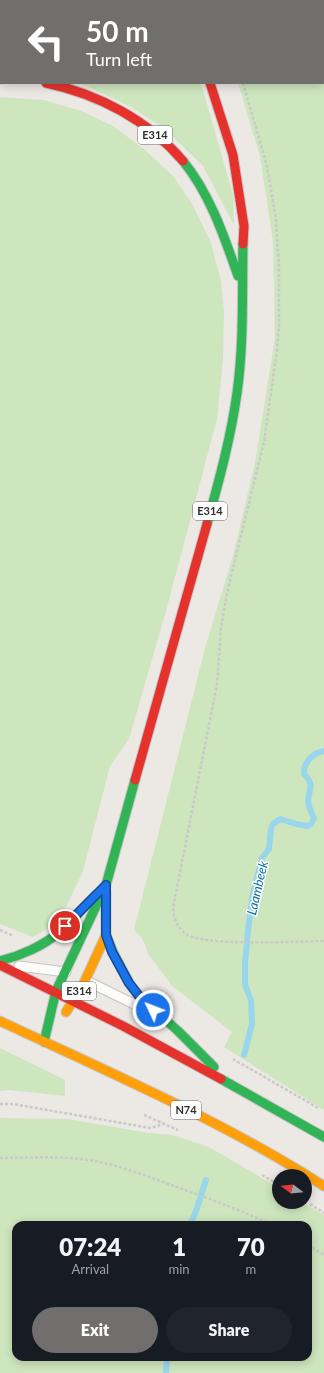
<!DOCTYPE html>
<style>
:root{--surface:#171b24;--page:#20242c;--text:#f1f3f6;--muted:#9ea1a6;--accent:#706f6e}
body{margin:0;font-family:Lato,sans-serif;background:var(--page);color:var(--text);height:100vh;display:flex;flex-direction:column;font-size:15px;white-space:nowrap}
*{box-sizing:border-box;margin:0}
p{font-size:13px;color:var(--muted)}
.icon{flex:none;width:22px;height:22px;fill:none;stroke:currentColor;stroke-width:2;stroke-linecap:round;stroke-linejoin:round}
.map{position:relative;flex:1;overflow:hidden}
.drawer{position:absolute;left:12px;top:1221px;width:300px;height:140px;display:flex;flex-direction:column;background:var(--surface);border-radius:12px;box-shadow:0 2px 10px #0003}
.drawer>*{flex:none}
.top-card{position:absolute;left:0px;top:0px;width:324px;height:84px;box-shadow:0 2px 10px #0003;background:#706f6e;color:#fff;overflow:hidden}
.needle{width:26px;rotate:286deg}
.controls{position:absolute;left:272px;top:1169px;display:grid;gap:8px}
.controls a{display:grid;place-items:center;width:40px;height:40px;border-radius:50%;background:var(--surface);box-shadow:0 2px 10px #0003;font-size:20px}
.pin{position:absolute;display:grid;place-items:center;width:34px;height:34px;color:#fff;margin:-17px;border:2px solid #fff;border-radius:50%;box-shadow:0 1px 4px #0007}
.me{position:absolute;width:44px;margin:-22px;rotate:313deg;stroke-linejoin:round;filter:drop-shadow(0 0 3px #0008)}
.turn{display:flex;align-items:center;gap:14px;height:84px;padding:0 20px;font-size:18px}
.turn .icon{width:52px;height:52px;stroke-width:2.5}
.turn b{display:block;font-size:28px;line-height:34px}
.eta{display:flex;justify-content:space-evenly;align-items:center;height:68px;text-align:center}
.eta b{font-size:24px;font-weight:800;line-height:28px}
.primary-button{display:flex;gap:8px;margin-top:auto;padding:8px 20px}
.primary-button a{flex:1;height:46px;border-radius:24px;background:var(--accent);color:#fff;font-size:16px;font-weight:800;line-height:46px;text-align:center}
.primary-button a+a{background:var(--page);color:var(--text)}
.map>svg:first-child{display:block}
.green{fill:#cee6be;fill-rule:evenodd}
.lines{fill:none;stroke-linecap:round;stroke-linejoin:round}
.stream{stroke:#99d6ec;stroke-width:6}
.lane-casing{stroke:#c5c4c5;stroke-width:11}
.fast-casing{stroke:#c6c5c4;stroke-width:11}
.slow-casing{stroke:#c6c5c4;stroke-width:11}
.jam-casing{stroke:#c6c5c4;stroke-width:11}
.path{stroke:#c9c9c8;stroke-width:2.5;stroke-dasharray:3 2;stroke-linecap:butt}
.lane{stroke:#fcfcfb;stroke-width:9}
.fast{stroke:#30b455;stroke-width:9}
.slow{stroke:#ff9f0a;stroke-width:9}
.jam{stroke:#e5322d;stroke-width:9}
.route-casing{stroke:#114b97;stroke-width:10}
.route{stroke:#1a73e8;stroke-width:7}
.labels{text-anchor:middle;stroke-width:3;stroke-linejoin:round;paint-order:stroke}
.shield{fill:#fff;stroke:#6d6d6d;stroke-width:1}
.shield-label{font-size:11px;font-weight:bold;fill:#2e2e2e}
.water-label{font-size:13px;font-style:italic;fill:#0d6fa3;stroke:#fff}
</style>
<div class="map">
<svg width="324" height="1373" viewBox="0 0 324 1373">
<rect width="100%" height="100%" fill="#ece8e4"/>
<path class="green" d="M0,0H170V1H1V69H0Z
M207,0H324V1110L224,1047L232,1032L172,986L149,955L142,938L134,930L205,648L234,552L255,463L275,338L273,242L260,156L238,83H323V1H207Z
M80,83H201L233,195L234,225L203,166L164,128L131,107Z
M0,97L44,100L81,111L113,126L145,150L174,177L192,204L211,243L221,281L224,311L223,360L217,419L166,611L129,739L110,766L83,871L68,903L53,925L33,937L0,924Z
M0,1048L65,1080V1096L9,1090L0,1091Z
M0,1118L68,1119L148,1133L173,1135L209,1147L279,1188V1202H302L324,1215V1373H0ZM16,1225H308V1357H16Z"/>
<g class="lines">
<path class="stream" d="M244,1055L252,1024L251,1000L245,985V964L248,930L253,894L262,858L269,849L271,829L273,824L280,819C289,822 298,825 307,826L311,824L314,818C312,814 309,807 308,802C308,790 316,786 304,774C304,761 312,754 324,751
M190,1225L196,1211L206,1180
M166,1373L167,1357"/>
<defs>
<path id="lane" d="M19,966L66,972
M85,980L140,1007"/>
<path id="fast" d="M178,0V1
M0,79H1
M183,161C210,194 224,236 238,276
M207,524C219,481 231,437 237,393C244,344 242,294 243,244
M106,892V935L113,952L129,983L139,996L178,1031L214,1067
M0,961C20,956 43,946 58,933C72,921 84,907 96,895
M44,1042L56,991L106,885L135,780
M221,1079L324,1137"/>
<path id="slow" d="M66,1012L83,985L106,935
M0,1021C108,1072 223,1121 324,1186"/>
<path id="jam" d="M46,83C98,94 148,120 183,161
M210,83L233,155L244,226L243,244
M135,780L207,524
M0,965L123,1026L221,1079"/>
</defs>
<use href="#lane" class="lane-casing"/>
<use href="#fast" class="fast-casing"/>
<use href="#slow" class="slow-casing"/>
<use href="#jam" class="jam-casing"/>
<path class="path" d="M212,0L213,1
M243,83L267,166L276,220L279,266V327L277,350L264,442L227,593L221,628L217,684L173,908C174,918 177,928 186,934C205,947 298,941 324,941
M0,930L12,935
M233,1059L320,1109
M0,1104H13L150,1128L158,1126L162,1123
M144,1115L178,1130
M0,1158C26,1158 53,1156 80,1159C111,1162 141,1174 171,1185C205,1197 240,1210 273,1225
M262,1175L279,1185
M310,1204L324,1213
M308,1245L324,1255"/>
<use href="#lane" class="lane"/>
<use href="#fast" class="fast"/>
<use href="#slow" class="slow"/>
<use href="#jam" class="jam"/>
</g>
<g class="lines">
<defs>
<path id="route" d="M65,926L106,885V935L112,952L129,983L139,996L153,1010"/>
</defs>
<use href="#route" class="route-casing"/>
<use href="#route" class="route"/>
</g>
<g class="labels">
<g class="shield">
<rect x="138" y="126" width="34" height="18" rx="3"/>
<rect x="193" y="502" width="34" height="18" rx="3"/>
<rect x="62" y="982" width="34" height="18" rx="3"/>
<rect x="171" y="1101" width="30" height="18" rx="3"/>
</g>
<g class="shield-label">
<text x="155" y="139">E314</text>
<text x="210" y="515">E314</text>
<text x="79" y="995">E314</text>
<text x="186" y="1114">N74</text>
</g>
<g class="water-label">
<text transform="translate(257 888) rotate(-77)" y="5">Laambeek</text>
</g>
</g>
</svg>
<div class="controls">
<a><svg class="needle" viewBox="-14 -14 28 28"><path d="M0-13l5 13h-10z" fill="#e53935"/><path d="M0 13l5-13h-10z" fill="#9ea1a6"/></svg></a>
</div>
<div class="pin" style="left:65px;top:926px;background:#d93025"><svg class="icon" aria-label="arrive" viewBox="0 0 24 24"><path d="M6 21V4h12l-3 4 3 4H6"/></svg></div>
<svg class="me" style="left:153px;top:1010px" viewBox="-20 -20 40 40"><circle r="17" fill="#1a73e8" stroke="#fff" stroke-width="3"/><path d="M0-11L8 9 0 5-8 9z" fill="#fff"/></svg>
<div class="top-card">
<div class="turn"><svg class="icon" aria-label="left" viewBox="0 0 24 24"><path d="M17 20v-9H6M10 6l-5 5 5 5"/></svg><div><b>50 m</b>Turn left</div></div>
</div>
<section class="drawer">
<div class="eta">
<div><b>07:24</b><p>Arrival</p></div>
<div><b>1</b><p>min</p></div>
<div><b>70</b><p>m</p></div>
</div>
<div class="primary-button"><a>Exit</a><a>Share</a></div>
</section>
</div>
